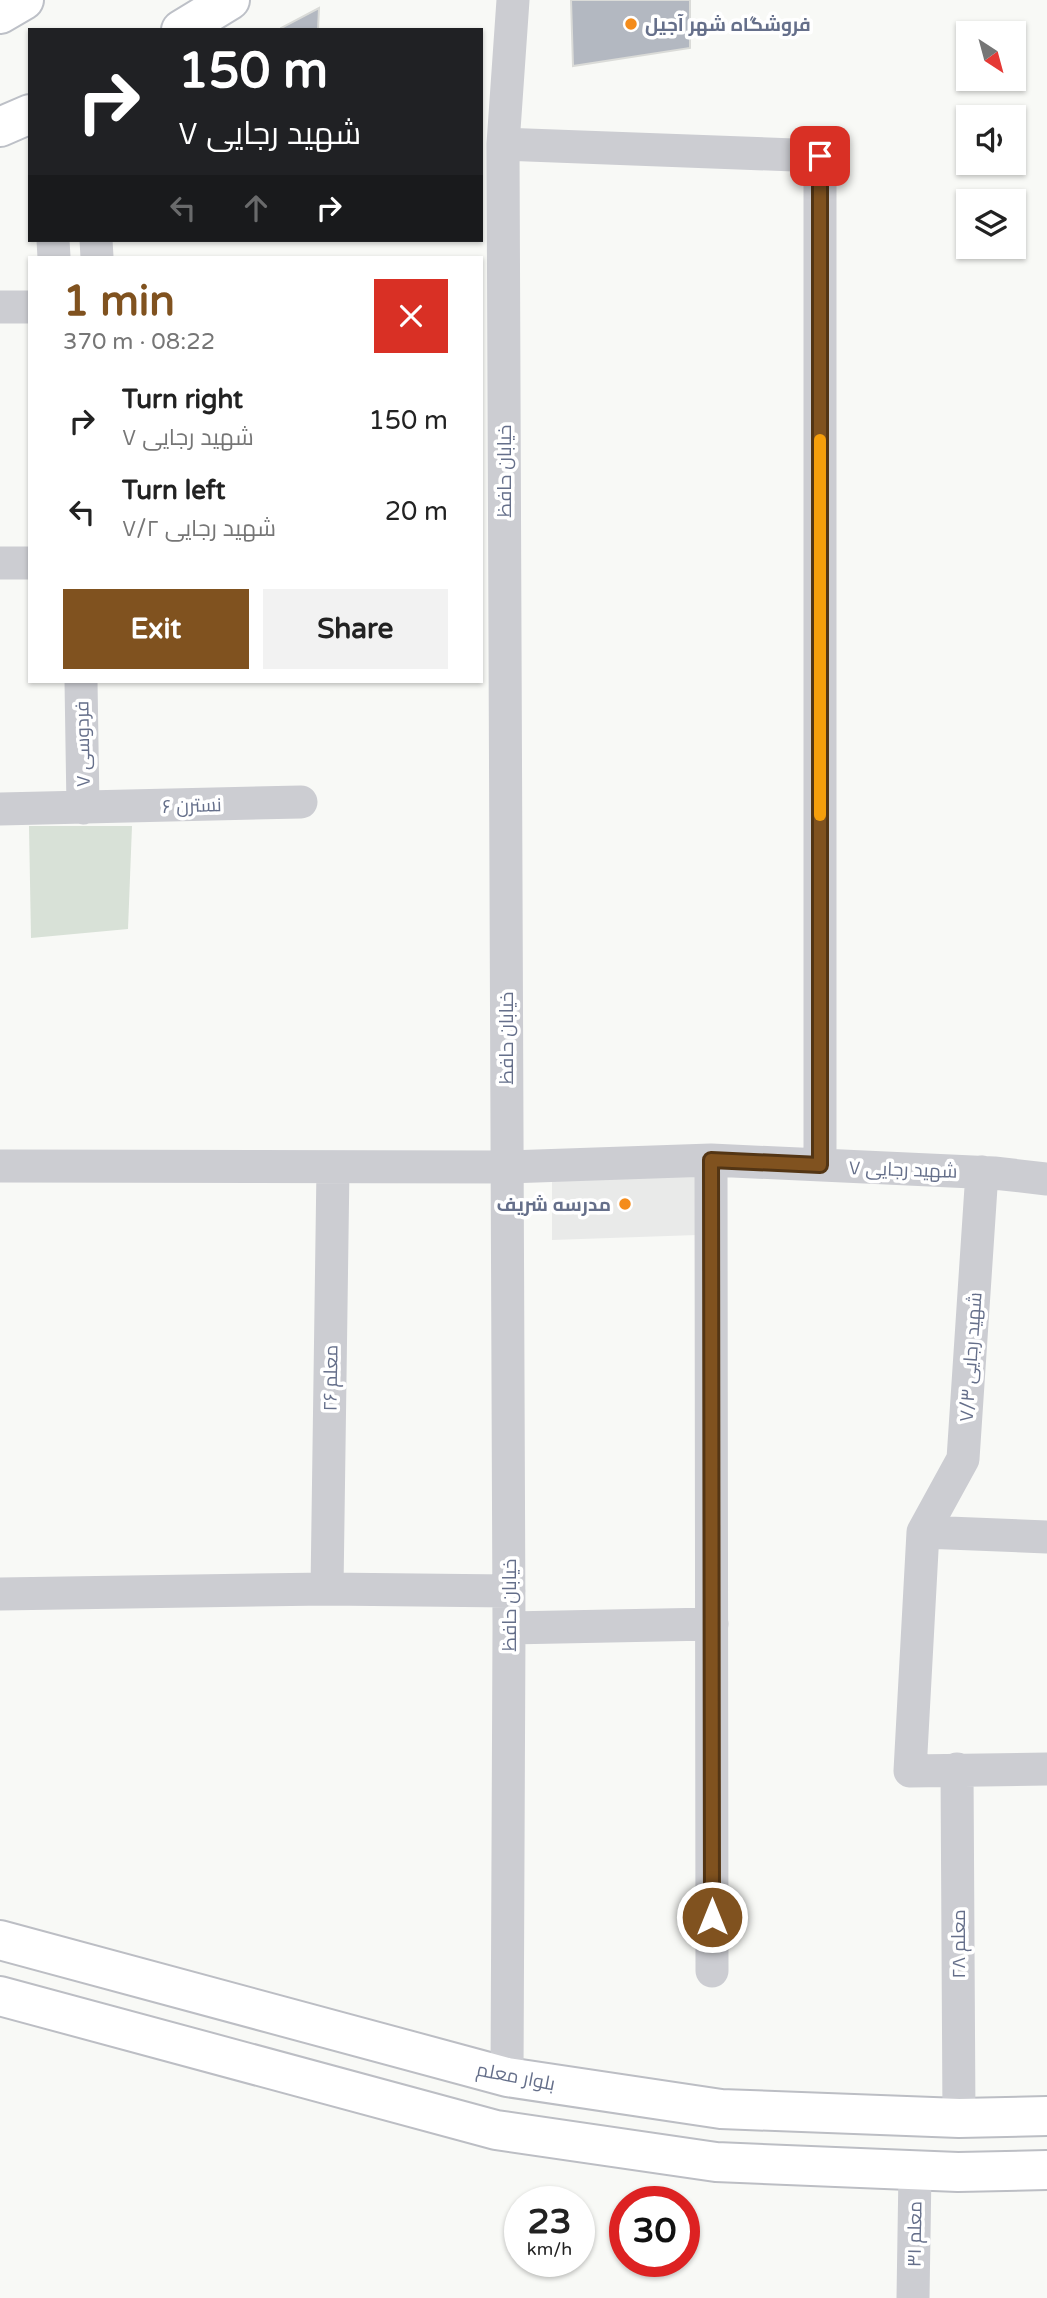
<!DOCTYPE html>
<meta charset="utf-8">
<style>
:root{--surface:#fff;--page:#f2f2f2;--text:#222;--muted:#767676;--accent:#80521f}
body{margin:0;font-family:"Varela Round",Cairo,sans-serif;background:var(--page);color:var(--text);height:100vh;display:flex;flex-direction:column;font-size:26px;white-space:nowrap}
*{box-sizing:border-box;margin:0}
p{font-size:23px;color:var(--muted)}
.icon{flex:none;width:38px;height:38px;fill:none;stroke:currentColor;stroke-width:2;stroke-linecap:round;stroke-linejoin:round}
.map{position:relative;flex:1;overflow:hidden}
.drawer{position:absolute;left:28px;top:256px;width:455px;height:427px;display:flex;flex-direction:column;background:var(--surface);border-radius:0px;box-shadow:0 2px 5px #0004}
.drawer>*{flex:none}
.top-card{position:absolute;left:28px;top:28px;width:455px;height:214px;border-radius:0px;box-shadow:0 2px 5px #0004;background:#202124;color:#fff;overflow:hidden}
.needle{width:46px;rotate:144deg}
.controls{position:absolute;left:956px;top:21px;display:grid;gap:14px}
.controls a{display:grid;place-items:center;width:70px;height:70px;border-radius:0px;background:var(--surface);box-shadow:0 2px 5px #0004;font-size:35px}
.speed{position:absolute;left:504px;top:2186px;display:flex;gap:14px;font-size:35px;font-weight:700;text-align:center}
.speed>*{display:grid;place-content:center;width:91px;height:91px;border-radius:50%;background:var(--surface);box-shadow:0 2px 5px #0004;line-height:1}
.speed small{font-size:18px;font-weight:400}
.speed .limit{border:10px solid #d22;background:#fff;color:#111}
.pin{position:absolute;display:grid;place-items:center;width:60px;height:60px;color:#fff;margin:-30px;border-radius:14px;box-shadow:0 4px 10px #0006}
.me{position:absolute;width:77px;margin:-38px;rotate:0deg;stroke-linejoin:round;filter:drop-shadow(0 0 5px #0008)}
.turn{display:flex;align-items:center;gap:24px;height:147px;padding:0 35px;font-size:32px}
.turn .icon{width:91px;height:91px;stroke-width:2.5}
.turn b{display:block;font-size:49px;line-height:60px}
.lanes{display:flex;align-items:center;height:66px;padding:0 35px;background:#0003;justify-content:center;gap:35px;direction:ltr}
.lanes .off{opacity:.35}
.round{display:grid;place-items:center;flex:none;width:74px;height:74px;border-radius:0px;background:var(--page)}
.headline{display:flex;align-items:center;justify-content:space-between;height:119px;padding:0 35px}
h1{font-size:42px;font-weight:800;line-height:52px;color:var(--accent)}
.button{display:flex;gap:14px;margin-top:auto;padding:14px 35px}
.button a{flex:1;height:80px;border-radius:0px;background:var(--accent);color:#fff;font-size:28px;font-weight:800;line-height:80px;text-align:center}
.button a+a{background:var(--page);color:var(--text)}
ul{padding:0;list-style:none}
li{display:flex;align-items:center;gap:21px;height:91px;padding:0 35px}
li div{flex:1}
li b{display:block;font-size:26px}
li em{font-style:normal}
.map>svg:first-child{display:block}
.built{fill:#e9eae9}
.green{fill:#d8e1d7}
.building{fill:#b3b8c1;stroke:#dadbd8;stroke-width:2}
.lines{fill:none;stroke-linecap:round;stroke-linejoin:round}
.secondary-casing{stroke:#bdc0c7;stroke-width:42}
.primary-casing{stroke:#bcbec4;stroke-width:42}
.minor{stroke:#cccdd2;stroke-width:33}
.secondary{stroke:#fff;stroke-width:38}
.primary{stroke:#fff;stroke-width:38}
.route-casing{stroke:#533514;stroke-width:18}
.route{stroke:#80521f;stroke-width:12}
.slow{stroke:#f59e0b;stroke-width:12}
.poi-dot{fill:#f48c1b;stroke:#fff;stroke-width:2.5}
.labels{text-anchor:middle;stroke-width:7;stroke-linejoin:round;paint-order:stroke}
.poi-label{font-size:19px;font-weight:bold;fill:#656f8a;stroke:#fff;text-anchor:start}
.street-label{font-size:19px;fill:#656f8a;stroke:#fff}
</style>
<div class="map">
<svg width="1047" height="2298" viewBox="0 0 1047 2298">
<rect width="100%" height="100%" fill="#f8f9f6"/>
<path class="built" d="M552,1172L699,1173L697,1235L552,1240Z"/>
<path class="green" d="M29,826H132L128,929L31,938Z"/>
<path class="building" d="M571,0H690V48L573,66Z
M319,8L318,30H281V28Z"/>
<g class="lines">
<defs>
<path id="secondary" d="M0,14L24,0
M181,30L230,0
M0,127L30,114"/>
<path id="primary" d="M0,1940L507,2077L721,2109L959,2118L1047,2116
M0,1996L496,2130L716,2162L958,2172L1047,2170"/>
</defs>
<use href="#secondary" class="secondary-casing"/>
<use href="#primary" class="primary-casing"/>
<path class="minor" d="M503,144L820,156V1165
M53,240L54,257
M96,240L97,257
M0,307H30
M0,563H30
M81,681L83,808
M0,809L301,802
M711,1160L712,1971
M0,1166L507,1167L711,1160L994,1173L1047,1179
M333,1167L327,1589L509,1591
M982,1172L963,1459L923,1532L910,1771L1047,1769
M923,1532L1047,1537
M0,1594L327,1589
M509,1628L712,1624
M957,1769L959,2118
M507,2077L509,1628L503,144L513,0
M913,2298L915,2171"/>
<use href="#secondary" class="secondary"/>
<use href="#primary" class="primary"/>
</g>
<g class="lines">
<defs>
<path id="route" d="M712,1917L711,1160L820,1165V156"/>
</defs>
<use href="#route" class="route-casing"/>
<use href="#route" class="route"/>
<path class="slow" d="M820,815V440"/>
</g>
<g class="poi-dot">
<circle cx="631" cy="24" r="7"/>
<circle cx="625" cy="1204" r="7"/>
</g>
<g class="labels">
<g class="poi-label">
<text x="645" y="31">فروشگاه شهر آجیل</text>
<text x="611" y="1211" text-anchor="end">مدرسه شریف</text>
</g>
<g class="street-label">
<text transform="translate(504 471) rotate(-90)" y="7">خیابان حافظ</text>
<text transform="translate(82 744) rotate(-91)" y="7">فردوسی ۷</text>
<text transform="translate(192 805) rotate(-2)" y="7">نسترن ۶</text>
<text transform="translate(506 1038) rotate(-90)" y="7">خیابان حافظ</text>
<text transform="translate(903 1169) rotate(2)" y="7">شهید رجایی ۷</text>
<text transform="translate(970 1357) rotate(-86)" y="7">شهید رجایی ۷/۳</text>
<text transform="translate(330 1378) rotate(-89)" y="7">معلم ۲۶</text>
<text transform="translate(509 1605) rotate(-90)" y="7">خیابان حافظ</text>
<text transform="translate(958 1944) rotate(-90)" y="7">معلم ۲۸</text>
<text transform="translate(516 2076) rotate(11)" y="7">بلوار معلم</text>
<text transform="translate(914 2234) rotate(-89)" y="7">معلم ۳۱</text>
</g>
</g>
</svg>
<div class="controls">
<a><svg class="needle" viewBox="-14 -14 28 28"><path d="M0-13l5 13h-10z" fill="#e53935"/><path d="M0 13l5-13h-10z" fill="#767676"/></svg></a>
<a><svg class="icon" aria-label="sound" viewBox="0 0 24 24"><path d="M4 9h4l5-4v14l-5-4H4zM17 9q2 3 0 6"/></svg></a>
<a><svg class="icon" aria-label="layers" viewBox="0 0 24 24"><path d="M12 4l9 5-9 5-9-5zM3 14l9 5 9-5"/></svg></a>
</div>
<div class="speed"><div>23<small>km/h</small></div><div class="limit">30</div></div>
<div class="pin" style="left:820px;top:156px;background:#d93025"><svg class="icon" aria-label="arrive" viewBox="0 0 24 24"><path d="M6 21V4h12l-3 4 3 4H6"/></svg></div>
<svg class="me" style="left:712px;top:1917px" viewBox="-20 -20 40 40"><circle r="17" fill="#80521f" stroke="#fff" stroke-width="3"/><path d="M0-11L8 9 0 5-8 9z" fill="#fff"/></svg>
<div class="top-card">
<div class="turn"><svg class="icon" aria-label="right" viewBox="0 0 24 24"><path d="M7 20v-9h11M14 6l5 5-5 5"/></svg><div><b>150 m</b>شهید رجایی ۷</div></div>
<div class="lanes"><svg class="icon off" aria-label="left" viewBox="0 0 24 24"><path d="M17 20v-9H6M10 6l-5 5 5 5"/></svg><svg class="icon off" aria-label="ahead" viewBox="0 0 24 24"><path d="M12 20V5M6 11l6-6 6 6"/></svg><svg class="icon" aria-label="right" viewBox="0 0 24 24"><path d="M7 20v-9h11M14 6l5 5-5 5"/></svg></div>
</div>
<section class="drawer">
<div class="headline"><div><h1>1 min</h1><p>370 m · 08:22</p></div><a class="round" style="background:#d93025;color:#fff"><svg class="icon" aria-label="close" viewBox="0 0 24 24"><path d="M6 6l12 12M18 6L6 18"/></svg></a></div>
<ul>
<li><svg class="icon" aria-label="right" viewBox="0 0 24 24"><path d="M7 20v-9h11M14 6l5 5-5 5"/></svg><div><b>Turn right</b><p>شهید رجایی ۷</p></div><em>150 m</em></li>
<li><svg class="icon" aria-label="left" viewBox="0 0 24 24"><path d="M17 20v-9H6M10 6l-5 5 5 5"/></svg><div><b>Turn left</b><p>شهید رجایی ۷/۲</p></div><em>20 m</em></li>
</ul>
<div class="button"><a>Exit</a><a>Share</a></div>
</section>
</div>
